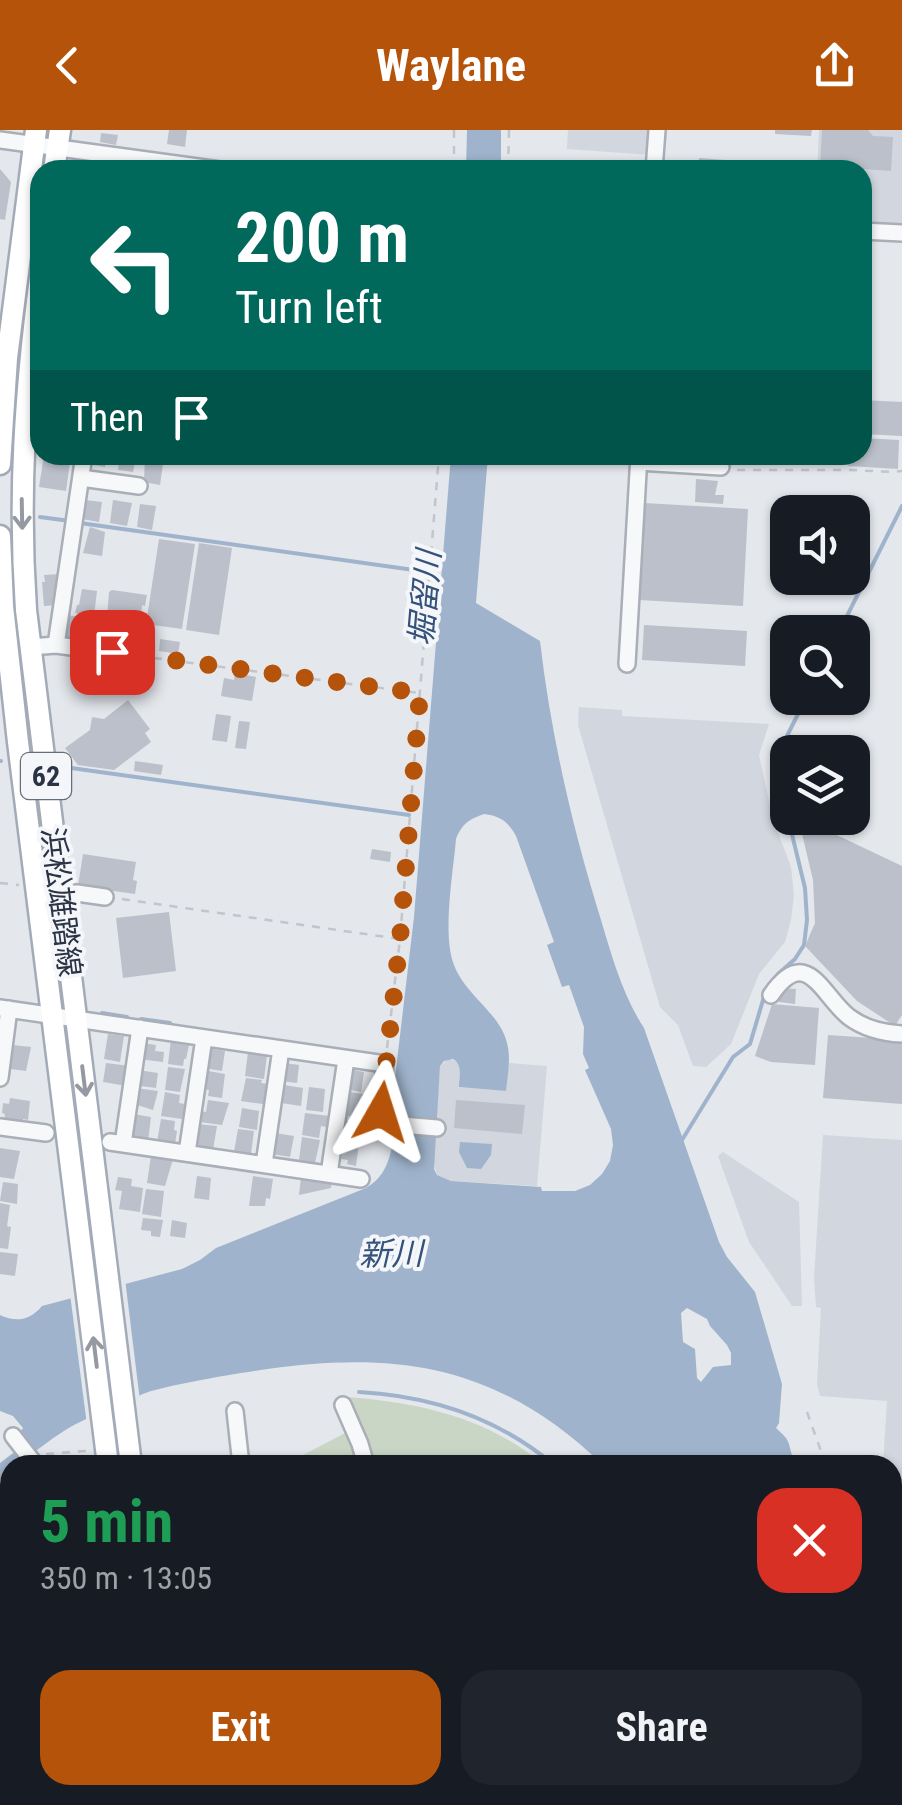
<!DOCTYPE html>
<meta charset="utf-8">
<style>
:root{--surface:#171b24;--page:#20242c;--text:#f1f3f6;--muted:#9ea1a6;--accent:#b45309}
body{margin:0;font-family:"Roboto Condensed","Noto Sans JP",sans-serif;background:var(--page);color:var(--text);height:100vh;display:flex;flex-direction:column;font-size:38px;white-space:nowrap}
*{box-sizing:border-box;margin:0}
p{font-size:32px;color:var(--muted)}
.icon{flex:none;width:55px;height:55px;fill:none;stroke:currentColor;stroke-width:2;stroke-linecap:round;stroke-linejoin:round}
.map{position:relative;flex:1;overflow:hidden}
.details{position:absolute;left:0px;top:1325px;width:902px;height:350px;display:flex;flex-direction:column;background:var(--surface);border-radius:30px 30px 0 0;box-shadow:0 2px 8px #0004}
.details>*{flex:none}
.hud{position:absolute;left:30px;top:30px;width:842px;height:305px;border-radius:30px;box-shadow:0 2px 8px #0004;background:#00695c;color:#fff;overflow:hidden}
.controls{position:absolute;left:770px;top:365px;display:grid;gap:20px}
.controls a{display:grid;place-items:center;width:100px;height:100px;border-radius:20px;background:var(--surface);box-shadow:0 2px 8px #0004;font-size:50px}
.pin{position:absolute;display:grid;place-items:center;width:85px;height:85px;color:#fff;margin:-42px;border-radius:20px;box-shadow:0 5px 15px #0006}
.me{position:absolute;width:110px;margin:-55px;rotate:6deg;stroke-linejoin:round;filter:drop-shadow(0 0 8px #0008)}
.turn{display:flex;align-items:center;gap:35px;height:210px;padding:0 40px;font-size:45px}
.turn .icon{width:130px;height:130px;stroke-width:2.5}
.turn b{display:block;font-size:70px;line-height:85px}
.then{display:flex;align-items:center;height:95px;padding:0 40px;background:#0003;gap:20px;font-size:38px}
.round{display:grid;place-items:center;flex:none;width:105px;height:105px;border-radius:30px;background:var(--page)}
.headline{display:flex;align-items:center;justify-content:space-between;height:170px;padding:0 40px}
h1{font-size:60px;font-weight:700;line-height:75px;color:#1e9e55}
.action{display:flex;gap:20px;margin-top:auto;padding:20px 40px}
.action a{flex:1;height:115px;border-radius:30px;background:var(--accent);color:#fff;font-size:40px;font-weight:700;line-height:115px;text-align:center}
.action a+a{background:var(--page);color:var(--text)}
header{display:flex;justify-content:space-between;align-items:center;height:130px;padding:0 40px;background:var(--accent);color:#fff;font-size:45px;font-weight:700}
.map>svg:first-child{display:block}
.built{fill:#d2d6de}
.green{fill:#c9d6c5}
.water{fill:#9fb4cc;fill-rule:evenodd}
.pier{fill:#e4e7ec}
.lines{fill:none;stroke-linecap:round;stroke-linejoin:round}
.stream{stroke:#9fb4cc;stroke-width:4}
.building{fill:#bbc0ca}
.minor-casing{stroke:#a9aeb7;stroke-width:20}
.major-casing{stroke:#a3abb8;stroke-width:25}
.path{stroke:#c2c5cb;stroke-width:2.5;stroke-dasharray:8 8;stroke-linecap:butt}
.minor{stroke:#f7f8fa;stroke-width:15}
.major{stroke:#fff;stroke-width:20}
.oneway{stroke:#959aa2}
.route{stroke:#b45309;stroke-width:18;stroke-dasharray:0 32.4}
.labels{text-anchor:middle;stroke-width:8;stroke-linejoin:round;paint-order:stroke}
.shield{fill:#f4f6f9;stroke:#676e7b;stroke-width:2.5}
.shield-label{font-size:28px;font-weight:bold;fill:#2b3445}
.street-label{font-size:30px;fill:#2b3445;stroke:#f4f6f9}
.water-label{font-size:32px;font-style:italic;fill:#34527a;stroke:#f4f6f9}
</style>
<header><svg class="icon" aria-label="back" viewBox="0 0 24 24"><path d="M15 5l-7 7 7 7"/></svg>Waylane<svg class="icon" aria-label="share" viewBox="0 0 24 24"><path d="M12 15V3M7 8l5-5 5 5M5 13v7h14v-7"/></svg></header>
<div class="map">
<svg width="902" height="1675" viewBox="0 0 902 1675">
<rect width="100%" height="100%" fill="#e4e7ec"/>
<path class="built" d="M568,0H653L652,25L567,19Z
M819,0H902V94L863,93L862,40H817Z
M579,577L622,580V586L769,594L759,625L773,689L791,737L794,765L791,790L785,812L759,844L731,914L706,937L693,936L678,895L660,877L578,595Z
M448,929L458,932L460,937L459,957L506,961L509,933L547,936L537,1056L451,1051L437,1045L433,1031L440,936Z
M823,1005L902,1010V1463L893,1456L892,1335H883L887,1271L820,1266L817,1254L821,1178L816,1177L814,1148Z
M723,1022L799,1072L802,1176H792L749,1112L718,1026Z"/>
<path class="green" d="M345,1267C417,1272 487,1287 544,1335H371L357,1292Z
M349,1301L360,1335H284Z
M344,1665H697L699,1675H340Z"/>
<path class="water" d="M467,0H501V40H466Z
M451,325H488L476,473L540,511C551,606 573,700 601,790C612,827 623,866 644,898L719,1112L727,1127L755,1162L782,1254L779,1293L776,1298C779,1301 783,1304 786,1308C794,1320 786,1330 807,1332L808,1335H603C492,1229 387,1219 241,1243C211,1248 181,1253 151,1261C139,1265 128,1271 116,1276C102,1282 87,1288 74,1295C54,1306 36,1321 18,1335H10V1341L0,1349V1333L17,1320L21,1301L23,1298L13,1286L0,1281V1185C17,1193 30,1190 42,1176L182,1139L200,1130L216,1118L366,1058C396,1041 393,1004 395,974L392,973L414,787ZM484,684C501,686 508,692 516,706L554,812L547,815L562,857L569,855L584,897L583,924L589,938L585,940L611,999L613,1015L610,1031L602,1044L590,1055L575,1061H542L541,1057L451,1051L437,1045L434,1039L440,936L444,931L453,929C463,935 459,946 459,957L506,961C508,945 511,928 507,913C500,883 465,865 454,835C442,804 453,744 456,709C462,694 469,689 484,684ZM687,1178L707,1189L710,1196L727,1215L731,1223V1235L713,1237L701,1252L697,1248L695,1219L683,1212L681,1183Z
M460,1012L492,1014L491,1025L481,1039L467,1038L459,1022Z
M733,1665H891L893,1675H735Z"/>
<path class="pier" d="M125,1149L140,1271L87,1295L70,1164Z"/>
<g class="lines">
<path class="stream" d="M40,387L70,391
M80,393L428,442
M839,502L902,376
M0,631H1
M64,637L409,685
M788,686L776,628L806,568
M102,883L127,887
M141,889L170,893L171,898
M682,1010L733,927L750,914L766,860L778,844L795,829L804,815L807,790L805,758L788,688
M359,1262C432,1266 498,1288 554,1335
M892,1501L902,1506
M698,1665L700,1675"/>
</g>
<path class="building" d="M169,0H187L185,17L167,14Z
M775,0H812L811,6L775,4Z
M822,0H868L873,6L893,7L891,41L820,36Z
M101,3L118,5L116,15L100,12Z
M699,28L725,30L724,40H698Z
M0,39L11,52L5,90L0,89Z
M862,270L902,272V306L862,304Z
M862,308L899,310L898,339L848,336L849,325H862Z
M44,325H71L66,361L39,357Z
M90,325H107L105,337L89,334Z
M120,325L136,326L133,342L118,340Z
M145,325L160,326L159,334H163L160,355L144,352Z
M696,349L718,351L715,365H724L723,374L695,372Z
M85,370L102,372L99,392L82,389Z
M113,370L132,373L127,396L110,393Z
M644,373L748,379L743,476L639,470Z
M140,374L156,376L152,400L137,397Z
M90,397L105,402L102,426L83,423Z
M159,409L195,414L182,499L146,494Z
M199,413L232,418L219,505L186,500Z
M60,444L58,475L44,476L42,452H45L44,445Z
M82,459L97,461L94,486L75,483L77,475H79Z
M112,460L147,465L145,476L142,475L141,484H143L139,510L128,508L126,520L101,516L103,501L106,502L109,462Z
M67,485L87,488L80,509L64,507Z
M644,495L747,501L745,536L642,530Z
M160,509L180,512L178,524L159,521Z
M235,543L256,547L252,571L221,566L224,548L234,550Z
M128,570L150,599L145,603L151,612L114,640L78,635L65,618L90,600L92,587L104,589Z
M216,584L231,586L227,612L212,610Z
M239,591L250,592L246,619L235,618Z
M135,631L163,635L161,645L134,641Z
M801,688L902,736V885L895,896L857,871L805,816L815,793L813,750L799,691Z
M372,719L391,722L390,732L370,729Z
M83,724L136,732L133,750L137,751L135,764L78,756Z
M169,782L176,841L123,848L116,788Z
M780,858L796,859L795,874L779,872Z
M772,874L819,878L815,935L771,932L755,926Z
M108,904L124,906L120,932L104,929Z
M828,905L902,910V974L823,968Z
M171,909L175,910V913L189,915L186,929H184L183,936L168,934Z
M142,913L156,915L155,921L164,922L163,932L139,929Z
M13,915L31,917L26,941L10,939Z
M207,918L225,921L222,941L204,938Z
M248,922L267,925L264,949L245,946Z
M106,933L130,936L127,956L103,952Z
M284,933L299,935L297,953L281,951Z
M168,937L185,939L180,962L165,960Z
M349,939L364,942L361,962L346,959Z
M138,940L158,943L156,958L141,956V952H137Z
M208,941L225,944L222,968L208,966L209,960L205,959Z
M246,948L262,950L261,953L269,954V975L241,971Z
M284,955L303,958L301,976L281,973Z
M309,957L325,959L323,982L306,980Z
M136,958L158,961L153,980L134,974Z
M165,962L180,965L179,973L185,974L182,989L161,986Z
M349,962L364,964L362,988L341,985L344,970L348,971Z
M10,968L30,971L28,990L23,989V993L4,991L5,984L2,983L3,973L9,974Z
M208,970L229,973L222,995L200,992L201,981L206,982Z
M456,970L525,975L522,1004L454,998Z
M242,978L259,981L257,1000L239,997Z
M305,983L329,986L327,997L321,996L319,1008L302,1005Z
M133,984L151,987L148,1011L132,1009Z
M161,989L175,991L174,1000L177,1001L175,1014L157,1012Z
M344,991L361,993L360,1010L341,1007Z
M197,994L217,996L213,1020L193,1017Z
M238,999L254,1001L251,1024L234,1022Z
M275,1003L294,1006L290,1027L272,1024Z
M302,1007L320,1010L315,1033L299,1030Z
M343,1011L359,1013L356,1036L347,1034L348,1030L341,1029Z
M0,1018L20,1021L14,1049L0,1047Z
M151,1026L173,1029L165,1056L147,1053Z
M197,1046L211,1048L209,1070L194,1068Z
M253,1046L273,1049L270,1069L266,1068L265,1076H249Z
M118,1047L132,1049L131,1056L143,1058L140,1082L119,1079L122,1061L115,1060Z
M301,1047L332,1049L331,1058L299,1065Z
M3,1052L18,1054L17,1074L0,1071Z
M146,1059L164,1061L161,1087L142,1084Z
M0,1073L10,1075L7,1096L11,1097L8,1119L0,1118Z
M143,1088L163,1090L160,1107L151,1106V1101L141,1100Z
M172,1090L187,1093L185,1108L170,1106Z
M0,1122L18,1124L15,1146L0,1144Z
M10,1378V1428L0,1433V1383Z
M72,1665H116L97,1675H53Z"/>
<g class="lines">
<defs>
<path id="minor" d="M0,10L220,40
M654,40L657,0
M862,101L902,103
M638,332L721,337
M81,348L139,356
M56,515L84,325
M30,517L56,515L140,526
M627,534L639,325
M61,765L77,763L105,767
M771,865C807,813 822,866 849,887C865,899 882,903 902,904
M0,878L385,934L381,982L382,987L390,994L437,998
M0,948L9,879
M0,997L46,1003
M110,1012L361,1049
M123,1014L140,898
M187,1023L204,908
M264,1034L281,919
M329,1044L346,929
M343,1275L360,1314L366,1335
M235,1281L241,1335
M13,1306L34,1333
M0,1359L10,1351
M0,1625L10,1620
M280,1665L281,1675
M34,1675L54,1665
M333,1675L337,1665"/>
<path id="major" d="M54,40L60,0
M40,148C25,263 18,364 26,480L131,1335
M0,334L7,228L36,0
M0,406L3,476L18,612L108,1335
M148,1665L149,1675
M171,1665L172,1675"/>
</defs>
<use href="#minor" class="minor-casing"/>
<use href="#major" class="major-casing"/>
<path class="path" d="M454,40V0
M508,40L509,0
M737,340H850L892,342L902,341
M154,528L419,563
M0,753L19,755
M122,769L400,809
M387,918L400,809L439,325
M807,1282L826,1335
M46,1324L86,1321
M892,1574L902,1619"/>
<use href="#minor" class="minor"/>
<use href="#major" class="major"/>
</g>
<defs><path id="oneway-shaft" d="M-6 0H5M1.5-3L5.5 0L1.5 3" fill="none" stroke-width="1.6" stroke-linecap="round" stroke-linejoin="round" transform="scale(2.5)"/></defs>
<g class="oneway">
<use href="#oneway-shaft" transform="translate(22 384) rotate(89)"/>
<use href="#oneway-shaft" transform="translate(84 951) rotate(83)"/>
<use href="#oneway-shaft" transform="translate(95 1222) rotate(-97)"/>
</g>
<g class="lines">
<path class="route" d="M112,522L420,563L400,809L381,982"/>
</g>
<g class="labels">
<rect class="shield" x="21" y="623" width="50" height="46" rx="8"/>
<g class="shield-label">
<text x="46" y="656">62</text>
</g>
<g class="street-label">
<text transform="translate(61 772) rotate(83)" y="10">浜松雄踏線</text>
</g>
<g class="water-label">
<text transform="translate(425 468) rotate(-85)" y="11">堀留川</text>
<text transform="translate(391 1124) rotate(-1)" y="11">新川</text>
</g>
</g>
</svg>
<div class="controls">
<a><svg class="icon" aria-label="sound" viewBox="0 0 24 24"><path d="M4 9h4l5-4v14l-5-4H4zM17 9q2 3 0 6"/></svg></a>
<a><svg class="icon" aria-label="search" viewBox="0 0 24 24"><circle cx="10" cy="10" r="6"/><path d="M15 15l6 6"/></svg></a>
<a><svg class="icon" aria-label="layers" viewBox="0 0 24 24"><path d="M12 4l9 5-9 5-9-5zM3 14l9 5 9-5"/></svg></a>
</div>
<div class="pin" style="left:112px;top:522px;background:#d93025"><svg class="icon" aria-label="arrive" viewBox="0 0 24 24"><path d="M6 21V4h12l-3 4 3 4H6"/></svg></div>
<svg class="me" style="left:381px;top:982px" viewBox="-20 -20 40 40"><path d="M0-17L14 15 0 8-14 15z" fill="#b45309" stroke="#fff" stroke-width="4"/></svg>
<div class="hud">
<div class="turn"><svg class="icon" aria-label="left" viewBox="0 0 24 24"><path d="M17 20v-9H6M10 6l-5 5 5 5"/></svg><div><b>200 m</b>Turn left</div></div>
<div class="then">Then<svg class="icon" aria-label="arrive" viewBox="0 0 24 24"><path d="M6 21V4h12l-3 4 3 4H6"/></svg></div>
</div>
<section class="details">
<div class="headline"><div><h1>5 min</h1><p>350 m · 13:05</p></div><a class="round" style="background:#d93025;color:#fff"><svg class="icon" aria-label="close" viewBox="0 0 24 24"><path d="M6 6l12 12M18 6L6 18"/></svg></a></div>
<div class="action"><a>Exit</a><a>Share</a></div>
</section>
</div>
